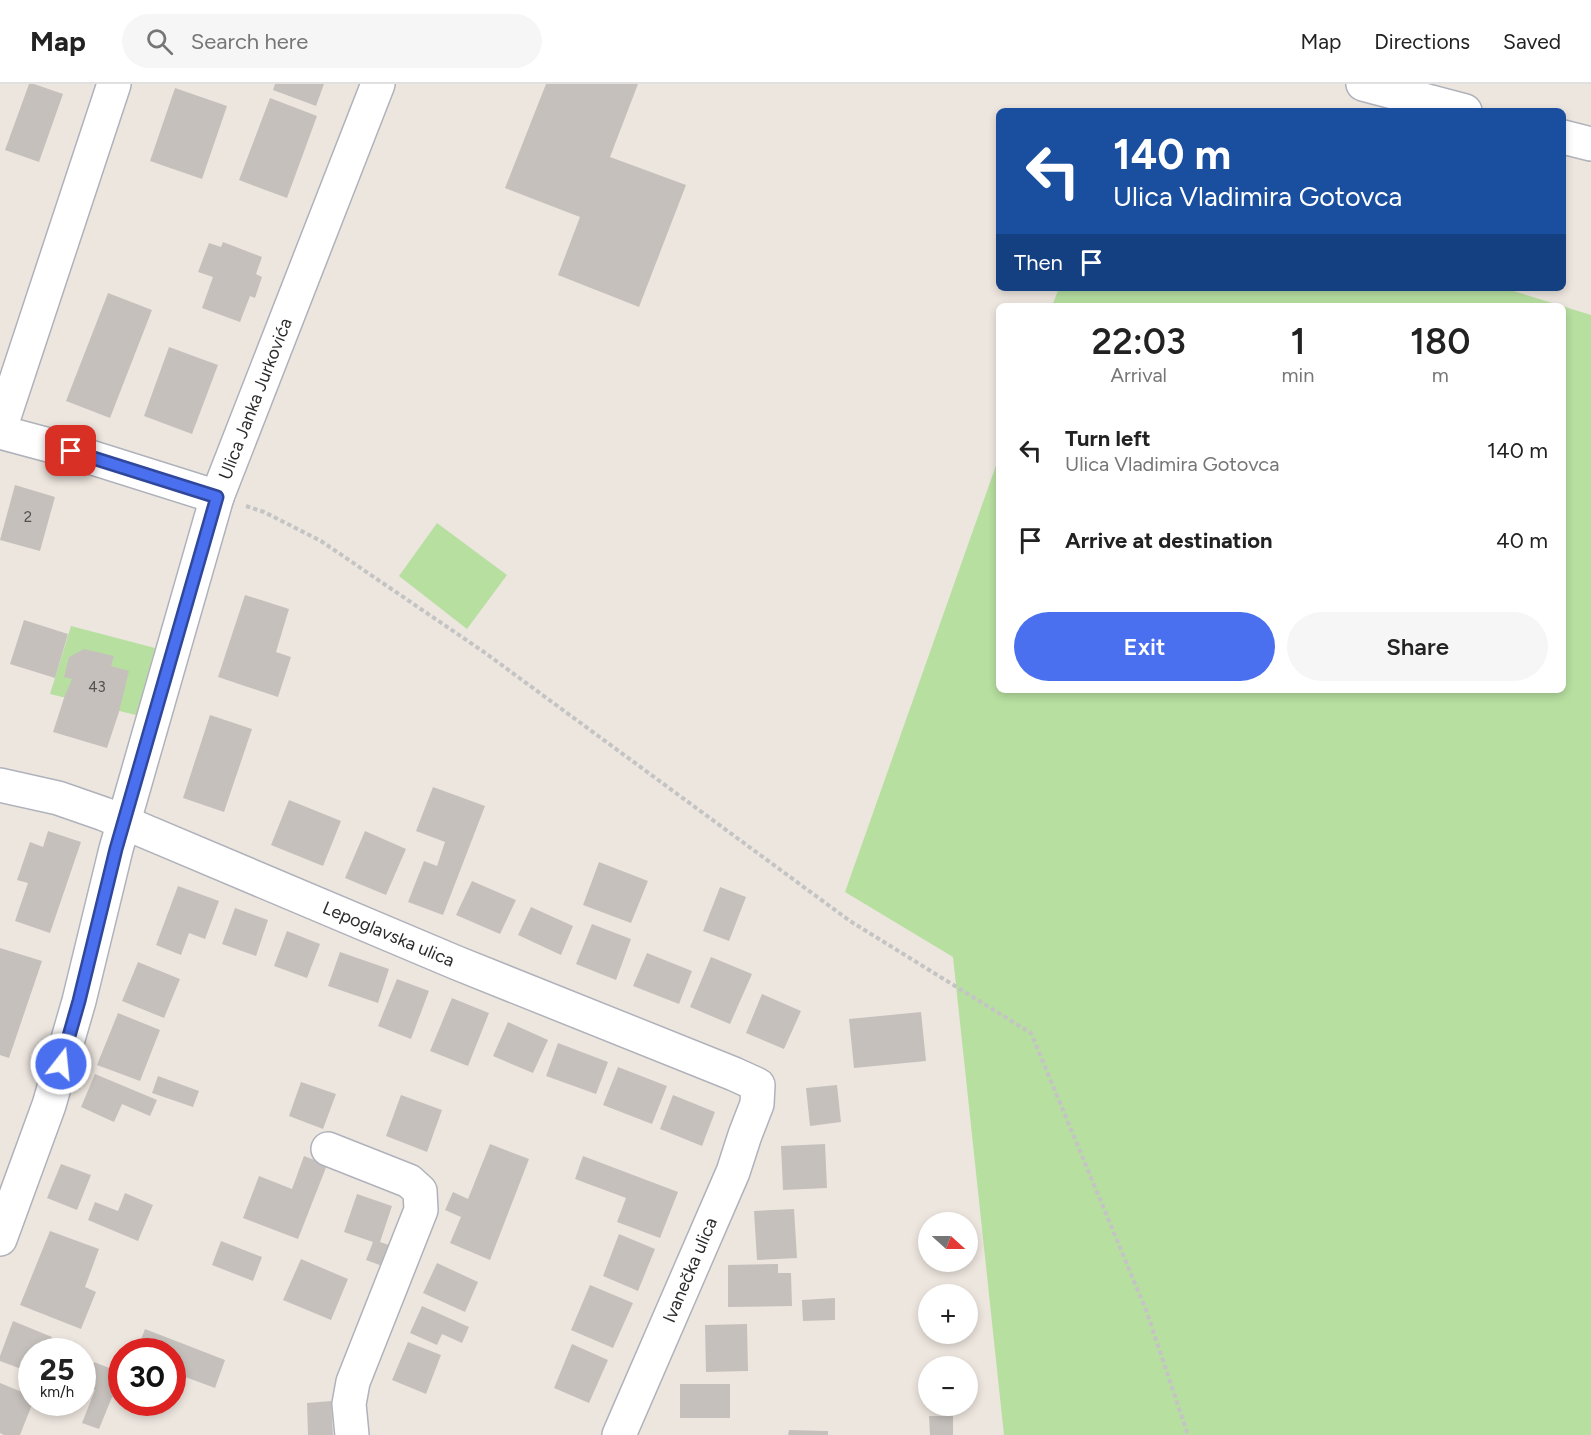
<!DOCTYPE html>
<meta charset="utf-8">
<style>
:root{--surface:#fff;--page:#f6f6f6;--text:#222;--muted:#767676;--line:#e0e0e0;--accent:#4a6fef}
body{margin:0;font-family:Figtree,sans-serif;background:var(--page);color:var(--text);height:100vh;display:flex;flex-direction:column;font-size:22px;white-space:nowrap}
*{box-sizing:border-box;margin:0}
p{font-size:20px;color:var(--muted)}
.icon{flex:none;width:33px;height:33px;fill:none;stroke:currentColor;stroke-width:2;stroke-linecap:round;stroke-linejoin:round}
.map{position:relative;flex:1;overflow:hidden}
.drawer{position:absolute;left:996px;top:219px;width:570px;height:390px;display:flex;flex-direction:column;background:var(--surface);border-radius:9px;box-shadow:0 3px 9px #0003}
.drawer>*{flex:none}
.banner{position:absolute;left:996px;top:24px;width:570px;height:183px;border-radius:9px;box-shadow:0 3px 9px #0003;background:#1a4fa0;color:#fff;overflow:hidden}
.needle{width:39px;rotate:111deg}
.fabs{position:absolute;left:918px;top:1128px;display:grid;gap:12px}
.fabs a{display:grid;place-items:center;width:60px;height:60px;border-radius:50%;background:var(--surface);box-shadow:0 3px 9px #0003;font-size:30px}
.speed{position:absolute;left:18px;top:1254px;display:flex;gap:12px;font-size:30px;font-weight:700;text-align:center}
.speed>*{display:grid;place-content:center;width:78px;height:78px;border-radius:50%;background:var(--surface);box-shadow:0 3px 9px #0003;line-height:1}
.speed small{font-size:15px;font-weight:400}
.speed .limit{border:9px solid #d22;background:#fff;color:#111}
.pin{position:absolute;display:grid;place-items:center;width:51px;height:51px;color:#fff;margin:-26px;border-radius:12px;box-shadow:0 3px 9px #0006}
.me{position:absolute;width:66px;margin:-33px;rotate:16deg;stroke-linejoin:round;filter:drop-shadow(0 0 4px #0008)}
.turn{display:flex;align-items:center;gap:21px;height:126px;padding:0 18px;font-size:27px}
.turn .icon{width:78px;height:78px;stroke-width:2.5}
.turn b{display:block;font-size:42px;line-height:51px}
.then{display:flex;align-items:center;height:57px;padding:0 18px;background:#0003;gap:12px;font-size:22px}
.eta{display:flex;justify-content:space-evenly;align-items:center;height:102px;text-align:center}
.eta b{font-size:36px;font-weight:600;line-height:42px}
.action{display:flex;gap:12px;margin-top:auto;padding:12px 18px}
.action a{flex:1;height:69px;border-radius:36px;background:var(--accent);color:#fff;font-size:24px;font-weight:600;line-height:69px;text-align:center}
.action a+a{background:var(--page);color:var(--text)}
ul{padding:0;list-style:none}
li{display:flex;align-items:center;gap:18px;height:90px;padding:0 18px}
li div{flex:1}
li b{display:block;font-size:22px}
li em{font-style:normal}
header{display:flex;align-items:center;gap:36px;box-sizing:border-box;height:84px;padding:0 30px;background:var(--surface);border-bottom:2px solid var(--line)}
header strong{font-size:28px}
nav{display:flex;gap:33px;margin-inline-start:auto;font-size:21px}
.search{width:420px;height:54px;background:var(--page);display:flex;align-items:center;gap:15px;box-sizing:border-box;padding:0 21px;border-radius:33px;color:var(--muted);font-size:22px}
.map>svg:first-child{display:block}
.green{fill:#b7dfa0}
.building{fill:#c5c0bc}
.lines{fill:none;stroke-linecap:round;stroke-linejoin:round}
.minor-casing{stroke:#b0b2bb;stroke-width:36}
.path{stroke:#c4c4c4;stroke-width:4;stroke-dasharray:4.5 3;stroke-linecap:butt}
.minor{stroke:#fff;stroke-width:33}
.route-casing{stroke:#30489b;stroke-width:15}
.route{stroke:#4a6fef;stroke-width:10}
.labels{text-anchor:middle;stroke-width:4.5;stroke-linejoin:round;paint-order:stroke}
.number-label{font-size:15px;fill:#525150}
.street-label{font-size:18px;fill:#2c2c2c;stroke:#fff}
</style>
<header>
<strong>Map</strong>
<div class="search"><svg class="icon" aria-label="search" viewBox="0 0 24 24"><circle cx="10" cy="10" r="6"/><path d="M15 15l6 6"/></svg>Search here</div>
<nav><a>Map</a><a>Directions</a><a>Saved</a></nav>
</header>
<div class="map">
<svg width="1591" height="1351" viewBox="0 0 1591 1351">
<rect width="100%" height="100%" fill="#ede6df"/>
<path class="green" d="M1059,204H1504L1591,231V1351H1004L953,873L845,808L999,373V606H1563V222H1052Z
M437,439L507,491L467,545L399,492Z
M71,542L155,564L136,631L50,610Z"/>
<path class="building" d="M29,0H34L63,10L39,78L5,66Z
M275,0H324L316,22L273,6Z
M546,0H638L610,73L686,101L639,223L558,191L580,133L505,104Z
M175,4L227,22L202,95L150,77Z
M270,14L317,32L287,114L239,96Z
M223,158L262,173L256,190L262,193L255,214L250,212L240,238L202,224L213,193L198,188L209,159L221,163Z
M108,209L152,226L110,334L66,317Z
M169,263L218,281L192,350L144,332Z
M15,401L55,413L40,467L0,456Z
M245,511L289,525L276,568L291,573L278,613L218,593Z
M24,536L68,550L55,594L10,580Z
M84,565L114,572L111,582L129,587L119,628L107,664L53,648L65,611L72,595L64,593L69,573Z
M210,631L252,645L224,728L183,714Z
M433,703L485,722L443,831L408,818L424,777L437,782L445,758L416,747Z
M289,716L341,737L323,782L271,761Z
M48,747L81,758L50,849L15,837L28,799L17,796L30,758L43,763Z
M365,747L406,765L386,811L345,794Z
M599,778L648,797L631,839L583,821Z
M472,797L516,816L500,850L456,831Z
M178,802L219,817L205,855L189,849L181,871L156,861Z
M720,803L746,813L729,857L703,847Z
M531,823L573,842L561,871L518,851Z
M235,824L268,836L256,872L222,860Z
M592,840L631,855L616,896L576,880Z
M287,847L320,860L307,894L274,882Z
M0,864L42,877L9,974L0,971Z
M340,868L389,885L378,919L328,902Z
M647,869L692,887L679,920L633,902Z
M711,873L752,890L730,940L690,923Z
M138,878L180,895L164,934L122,917Z
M397,895L429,907L411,955L378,942Z
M762,910L801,927L784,965L746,949Z
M452,914L489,929L468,982L430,967Z
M921,928L926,977L854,984L849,935Z
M118,929L160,946L140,997L97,981Z
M508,938L548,956L533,989L493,972Z
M558,959L608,978L596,1010L546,992Z
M618,983L667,1002L652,1040L603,1021Z
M95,990L157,1016L150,1032L122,1020L114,1038L81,1023Z
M158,992L199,1007L193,1023L152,1009Z
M301,998L336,1010L323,1045L289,1032Z
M837,1001L841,1038L810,1042L806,1004Z
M401,1011L442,1026L427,1068L386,1052Z
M673,1011L715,1028L702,1062L660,1045Z
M490,1060L529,1075L490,1176L450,1159L461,1133L445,1126L453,1108L468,1115Z
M825,1060L827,1104L783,1106L781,1062Z
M304,1072L327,1081L298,1155L243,1134L259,1092L292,1105Z
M583,1072L678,1108L660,1154L617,1138L626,1114L575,1095Z
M61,1080L91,1091L77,1126L47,1114Z
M125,1109L153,1121L138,1157L88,1136L95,1118L118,1127Z
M357,1110L392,1122L380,1158L392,1162L385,1183L366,1176L373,1158L344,1148Z
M794,1125L797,1174L757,1176L754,1127Z
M50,1147L99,1165L85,1203L96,1208L81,1245L20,1221Z
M619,1150L655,1165L638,1207L603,1192Z
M221,1157L262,1173L253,1197L212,1181Z
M301,1175L348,1195L331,1236L283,1216Z
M437,1179L478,1198L465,1228L423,1209Z
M778,1180V1189H791L792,1222L728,1223V1181Z
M590,1201L633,1219L613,1264L571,1246Z
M835,1214V1236L803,1237L802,1216Z
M422,1222L469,1243L462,1259L442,1250L437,1261L410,1249Z
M13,1237L52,1253L46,1268H32V1289L0,1277V1272Z
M747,1240L748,1287L706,1288L705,1241Z
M145,1245L225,1276L215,1304L172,1288V1268H136Z
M408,1258L441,1271L426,1310L392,1296Z
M572,1260L608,1276L589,1319L554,1304Z
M94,1278L122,1289V1310L119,1316L112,1313L99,1345L82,1339L95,1306L85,1301Z
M0,1299L32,1312V1318H33L20,1351H4L0,1349Z
M680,1300H730V1334H680Z
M331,1317L333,1351H308L307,1319Z
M929,1332H953V1351H930Z
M789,1346L828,1347V1351H788Z"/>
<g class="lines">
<defs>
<g id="minor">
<path d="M1363,0L1465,27"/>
<path d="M1563,53L1591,60"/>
<path d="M0,345L114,0"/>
<path d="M0,348L71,367L217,413"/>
<path id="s1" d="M0,701L58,714L104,730L457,879L734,990L758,1001L757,1020L745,1051L733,1088L619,1351"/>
<path d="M328,1065L409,1097L420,1107L421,1126L353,1298L349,1320L352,1351"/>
<path id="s2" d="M0,1155L49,1021L79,917L116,765L217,413L378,0"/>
</g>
</defs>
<use href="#minor" class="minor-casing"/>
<path class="path" d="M246,422L264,428L321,457L484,568L850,837L1031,949L1146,1226L1188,1351"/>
<use href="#minor" class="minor"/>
</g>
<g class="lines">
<defs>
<path id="route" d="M61,980L79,917L116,765L217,413L71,367"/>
</defs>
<use href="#route" class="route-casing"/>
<use href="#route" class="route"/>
</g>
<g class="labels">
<g class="number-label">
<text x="28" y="438">2</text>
<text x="97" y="608">43</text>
</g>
<g class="street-label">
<text dy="6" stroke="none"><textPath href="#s2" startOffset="879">Ulica Janka Jurkovića</textPath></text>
<text dy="6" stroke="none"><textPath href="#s1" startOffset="417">Lepoglavska ulica</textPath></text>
<text transform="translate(690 1186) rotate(-67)" y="6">Ivanečka ulica</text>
</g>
</g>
</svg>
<div class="fabs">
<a><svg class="needle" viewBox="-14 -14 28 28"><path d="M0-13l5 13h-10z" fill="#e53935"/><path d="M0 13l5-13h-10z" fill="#767676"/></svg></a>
<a>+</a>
<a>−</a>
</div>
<div class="speed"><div>25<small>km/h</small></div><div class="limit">30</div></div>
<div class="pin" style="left:71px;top:367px;background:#d93025"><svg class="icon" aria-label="arrive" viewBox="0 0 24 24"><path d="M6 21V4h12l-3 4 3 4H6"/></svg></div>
<svg class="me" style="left:61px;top:980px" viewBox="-20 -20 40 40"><circle r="17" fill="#4a6fef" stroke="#fff" stroke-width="3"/><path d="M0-11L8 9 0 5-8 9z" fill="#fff"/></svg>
<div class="banner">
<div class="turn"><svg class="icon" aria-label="left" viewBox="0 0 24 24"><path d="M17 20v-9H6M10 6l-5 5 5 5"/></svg><div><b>140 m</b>Ulica Vladimira Gotovca</div></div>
<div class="then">Then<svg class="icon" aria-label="arrive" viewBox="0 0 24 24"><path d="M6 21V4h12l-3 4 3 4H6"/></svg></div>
</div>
<section class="drawer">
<div class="eta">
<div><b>22:03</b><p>Arrival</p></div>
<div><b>1</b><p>min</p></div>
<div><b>180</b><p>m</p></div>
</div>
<ul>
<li><svg class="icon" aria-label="left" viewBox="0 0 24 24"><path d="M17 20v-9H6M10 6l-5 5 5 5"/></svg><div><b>Turn left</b><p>Ulica Vladimira Gotovca</p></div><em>140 m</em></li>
<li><svg class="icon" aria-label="arrive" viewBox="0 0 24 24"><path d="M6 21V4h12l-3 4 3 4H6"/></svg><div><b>Arrive at destination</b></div><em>40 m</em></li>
</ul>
<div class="action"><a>Exit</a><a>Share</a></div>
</section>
</div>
